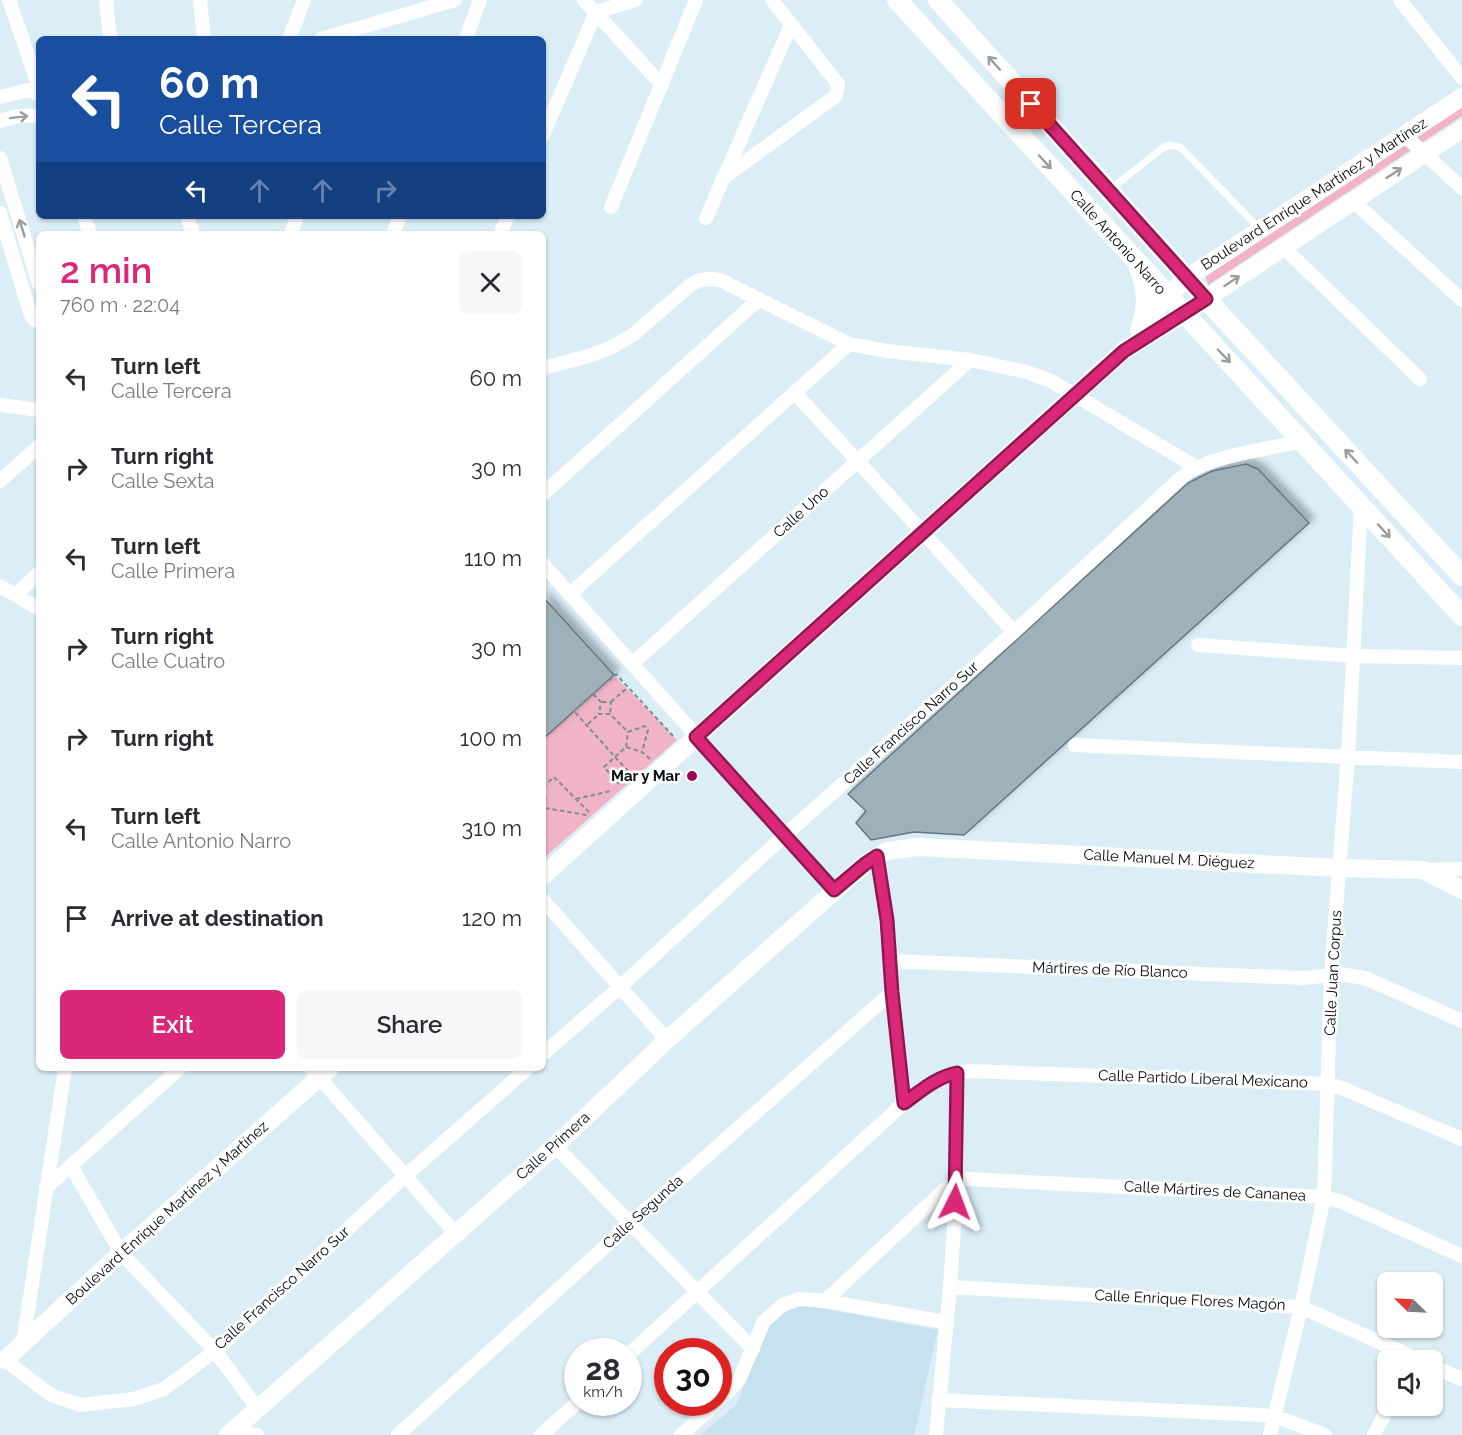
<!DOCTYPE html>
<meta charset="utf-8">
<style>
:root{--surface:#fff;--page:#f7f7f7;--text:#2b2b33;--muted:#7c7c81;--accent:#db2777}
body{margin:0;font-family:Raleway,sans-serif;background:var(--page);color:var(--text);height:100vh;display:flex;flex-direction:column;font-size:22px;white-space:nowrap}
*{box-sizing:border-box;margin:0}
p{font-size:20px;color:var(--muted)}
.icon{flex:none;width:33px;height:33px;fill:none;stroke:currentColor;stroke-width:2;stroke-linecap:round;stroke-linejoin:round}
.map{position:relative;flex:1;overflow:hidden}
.panel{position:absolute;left:36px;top:231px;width:510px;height:840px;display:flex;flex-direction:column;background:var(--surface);border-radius:9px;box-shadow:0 2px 4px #0004}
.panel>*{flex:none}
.hud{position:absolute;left:36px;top:36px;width:510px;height:183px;border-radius:9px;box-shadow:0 2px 4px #0004;background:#1a4fa0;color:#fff;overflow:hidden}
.needle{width:39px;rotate:294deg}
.fabs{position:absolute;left:1377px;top:1272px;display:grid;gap:12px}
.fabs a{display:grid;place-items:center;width:66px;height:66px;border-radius:9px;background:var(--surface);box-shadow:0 2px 4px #0004;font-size:30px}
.speed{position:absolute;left:564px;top:1338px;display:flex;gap:12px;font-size:30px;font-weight:700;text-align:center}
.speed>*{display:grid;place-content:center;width:78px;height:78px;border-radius:50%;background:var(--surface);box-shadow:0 2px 4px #0004;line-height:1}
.speed small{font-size:15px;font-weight:400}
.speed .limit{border:9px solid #d22;background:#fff;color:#111}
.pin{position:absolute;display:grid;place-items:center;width:51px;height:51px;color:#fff;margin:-26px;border-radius:12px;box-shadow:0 3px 9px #0006}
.me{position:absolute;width:66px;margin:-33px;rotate:3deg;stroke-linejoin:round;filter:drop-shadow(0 0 4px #0008)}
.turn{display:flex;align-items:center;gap:21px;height:126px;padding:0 24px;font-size:27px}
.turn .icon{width:78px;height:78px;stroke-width:2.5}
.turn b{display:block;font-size:42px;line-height:51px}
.lanes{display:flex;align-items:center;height:57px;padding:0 24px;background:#0003;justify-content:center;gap:30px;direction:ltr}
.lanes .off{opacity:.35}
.round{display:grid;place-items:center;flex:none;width:63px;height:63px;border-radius:9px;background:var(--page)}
.overview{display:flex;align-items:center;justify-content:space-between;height:102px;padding:0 24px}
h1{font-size:36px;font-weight:600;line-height:45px;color:var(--accent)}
.button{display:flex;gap:12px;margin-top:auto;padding:12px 24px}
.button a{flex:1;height:69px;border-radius:9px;background:var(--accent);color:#fff;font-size:24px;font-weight:600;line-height:69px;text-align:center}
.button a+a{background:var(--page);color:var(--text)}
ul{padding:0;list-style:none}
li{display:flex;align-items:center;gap:18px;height:90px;padding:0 24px}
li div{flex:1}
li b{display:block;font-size:22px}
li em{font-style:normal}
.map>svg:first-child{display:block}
.built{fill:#c7e2ef}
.green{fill:#f1b3c6}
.building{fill:#9eb0b9;stroke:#66777f;stroke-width:1.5;filter:url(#shadow)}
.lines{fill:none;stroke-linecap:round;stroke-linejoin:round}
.path{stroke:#7f8d94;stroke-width:2;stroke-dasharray:4.5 3;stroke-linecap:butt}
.lane{stroke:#fff;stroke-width:7}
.street{stroke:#fff;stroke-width:14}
.secondary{stroke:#fff;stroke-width:18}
.primary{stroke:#fff;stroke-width:20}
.oneway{stroke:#9b9e9f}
.route-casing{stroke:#8e194d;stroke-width:15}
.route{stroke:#db2777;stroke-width:10}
.poi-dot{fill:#9c0653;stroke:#fff;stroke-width:2}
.labels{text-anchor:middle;stroke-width:5;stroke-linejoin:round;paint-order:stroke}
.street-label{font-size:15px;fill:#060c0f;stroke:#fff}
.poi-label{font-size:15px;font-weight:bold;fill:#060c0f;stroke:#fff;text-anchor:end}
</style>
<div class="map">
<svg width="1462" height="1435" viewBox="0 0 1462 1435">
<defs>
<filter id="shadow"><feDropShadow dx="5.5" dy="-5.5" stdDeviation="3" flood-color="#0004"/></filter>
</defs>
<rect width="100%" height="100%" fill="#dbeef8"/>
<path class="built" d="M793,1303L938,1330L914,1435H701L737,1404L764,1330Z"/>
<path class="green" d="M1462,105V116L1208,285L1205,274Z
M614,675L677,740L543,859V739Z"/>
<path class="building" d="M1246,464L1258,469L1309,523L964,835L914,832L871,840L856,823L866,811L848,794L1188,483L1212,471Z
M543,597L614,675L543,739Z"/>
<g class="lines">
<path class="path" d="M593,694L601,702L599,714H610L628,732
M602,702H611L610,714
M611,702L627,688
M588,724L599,714
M626,747L628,732L645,726L648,730L642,752
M650,759L642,752L626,747L615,757L574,711L616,674L673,736
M619,784L604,767L615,757L632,775
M543,787L554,777L590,813
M543,789L546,801L543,813
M576,799L611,791
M545,808L587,815"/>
<path class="lane" d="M1111,189L1164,147L1169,145L1180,147L1260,229"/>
<path class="street" d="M9,0L39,87
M106,0L110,39
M200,0L204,39
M584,0L662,85
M1400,0L1462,78
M289,39L304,0
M321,39L455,0
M466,39L480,0
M0,97L28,90L39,95
M0,121C12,117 27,113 39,117
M543,135L596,12L636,0
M1404,135L1462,188
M0,158L39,284
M723,178L836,96L838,84L772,0
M1353,201L1462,300
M611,207L696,0
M0,213L30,313L34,320L39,321
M84,216L90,234
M187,216L193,234
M706,218L791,25
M291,234L297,216
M393,234L400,216
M500,234L508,216
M1283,247L1420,379
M543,368L592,355L614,346L634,334L689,286L700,280L711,279L720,280L849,344L887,351L970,360L1027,372L1051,381L1196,467
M796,394L1014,632
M0,405L39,410
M0,481L39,446
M543,494L758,300
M543,564L834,890
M0,586L39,609
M16,594L39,573
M570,594L849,344
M1198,645L1353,656L1462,658
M632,664L970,360
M1075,745L1462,762
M877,856C889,938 895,1021 904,1103
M1425,870L1462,869
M543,900L667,1040
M890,961L1304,978L1339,974L1365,978L1462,1021
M543,1054L620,987L785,835L1014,632L1183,476C1212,455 1268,449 1304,441
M311,1068L455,1233
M555,1146L753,1349
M71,1166L121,1253L215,1351L257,1408
M46,1188L180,1068
M950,1287L1301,1307L1419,1360
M825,1301L944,1190L957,1181L968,1179L1324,1197L1342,1202L1462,1256
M23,1343L65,1068
M628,1355L904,1103C927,1087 940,1075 969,1071L1329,1084L1344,1089L1462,1139
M5,1360L51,1395L80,1405L134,1399L164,1389L215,1351L404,1177L528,1068
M1432,1366L1462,1379
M938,1400L1263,1415L1285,1420L1325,1435
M718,1402L739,1380L764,1321L783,1305L799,1299L825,1301L946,1322
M232,1431L257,1435
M398,1435L631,1223L892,992
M541,1435L578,1402
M681,1435L718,1402
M936,1435L950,1287L957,1181V1073
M1270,1435L1301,1307L1324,1197L1331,974L1348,756L1361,505
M1374,1435L1389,1406"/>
<path class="secondary" d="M1140,330L1167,296L1187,278L1462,97
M543,876L1123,351L1183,314L1462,129
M5,1360L121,1253L330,1068
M228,1435L555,1146L667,1040L865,864L887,851L918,847L1340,868L1423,870L1462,890"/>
<path class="primary" d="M897,0C1085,206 1274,410 1462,616
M938,0L1206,299L1462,576
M1139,268C1148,290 1148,308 1140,330"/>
</g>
<defs><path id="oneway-shaft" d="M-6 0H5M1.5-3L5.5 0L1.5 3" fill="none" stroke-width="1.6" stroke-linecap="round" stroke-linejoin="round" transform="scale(1.5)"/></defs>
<g class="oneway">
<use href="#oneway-shaft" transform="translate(994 63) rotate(-132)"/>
<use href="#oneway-shaft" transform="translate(19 117) rotate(-7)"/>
<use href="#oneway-shaft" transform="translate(1045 162) rotate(48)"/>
<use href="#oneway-shaft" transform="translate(1394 173) rotate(-33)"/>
<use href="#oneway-shaft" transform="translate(22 228) rotate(-107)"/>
<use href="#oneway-shaft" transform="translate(1232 281) rotate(-34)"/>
<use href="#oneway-shaft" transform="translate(1224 356) rotate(46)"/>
<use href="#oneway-shaft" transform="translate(1351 456) rotate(-133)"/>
<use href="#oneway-shaft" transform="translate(1384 531) rotate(48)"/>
</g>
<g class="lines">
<defs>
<path id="route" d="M955,1202L957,1073C936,1077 921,1091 904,1103L892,992L887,920L877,856L865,864L834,890L696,737L1124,351L1206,299L1031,104"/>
</defs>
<use href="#route" class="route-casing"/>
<use href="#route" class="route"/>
</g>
<circle class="poi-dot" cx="692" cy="776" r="6"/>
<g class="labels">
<g class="street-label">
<text transform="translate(1314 194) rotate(-33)" y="5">Boulevard Enrique Martínez y Martínez</text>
<text transform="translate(1118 242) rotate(48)" y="5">Calle Antonio Narro</text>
<text transform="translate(801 512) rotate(-42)" y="5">Calle Uno</text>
<text transform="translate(911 723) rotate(-42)" y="5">Calle Francisco Narro Sur</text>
<text transform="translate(1169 859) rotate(3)" y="5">Calle Manuel M. Diéguez</text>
<text transform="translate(1110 970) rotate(2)" y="5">Mártires de Río Blanco</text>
<text transform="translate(1333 973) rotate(-87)" y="5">Calle Juan Corpus</text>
<text transform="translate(1203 1079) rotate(2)" y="5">Calle Partido Liberal Mexicano</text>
<text transform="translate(553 1146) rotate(-42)" y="5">Calle Primera</text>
<text transform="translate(1215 1191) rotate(3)" y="5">Calle Mártires de Cananea</text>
<text transform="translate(643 1212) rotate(-42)" y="5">Calle Segunda</text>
<text transform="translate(167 1213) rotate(-42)" y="5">Boulevard Enrique Martínez y Martínez</text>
<text transform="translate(282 1288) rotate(-42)" y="5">Calle Francisco Narro Sur</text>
<text transform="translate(1190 1300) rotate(3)" y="5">Calle Enrique Flores Magón</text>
</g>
<g class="poi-label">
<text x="680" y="781">Mar y Mar</text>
</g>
</g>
</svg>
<div class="fabs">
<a><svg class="needle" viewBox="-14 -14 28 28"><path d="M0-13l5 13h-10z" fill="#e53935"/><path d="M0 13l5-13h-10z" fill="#7c7c81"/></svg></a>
<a><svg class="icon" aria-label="sound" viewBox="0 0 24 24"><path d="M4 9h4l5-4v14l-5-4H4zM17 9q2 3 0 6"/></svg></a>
</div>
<div class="speed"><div>28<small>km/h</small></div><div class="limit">30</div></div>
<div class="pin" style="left:1031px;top:104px;background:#d93025"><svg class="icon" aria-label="arrive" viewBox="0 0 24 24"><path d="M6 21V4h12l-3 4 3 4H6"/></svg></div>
<svg class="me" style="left:955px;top:1202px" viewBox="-20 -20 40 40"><path d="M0-17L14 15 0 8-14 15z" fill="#db2777" stroke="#fff" stroke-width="4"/></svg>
<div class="hud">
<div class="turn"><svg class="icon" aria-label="left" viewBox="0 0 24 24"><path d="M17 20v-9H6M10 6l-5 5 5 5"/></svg><div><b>60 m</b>Calle Tercera</div></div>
<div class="lanes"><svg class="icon" aria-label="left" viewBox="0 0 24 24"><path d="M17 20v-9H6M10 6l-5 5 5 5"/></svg><svg class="icon off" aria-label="ahead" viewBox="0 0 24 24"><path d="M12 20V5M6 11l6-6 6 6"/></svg><svg class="icon off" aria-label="ahead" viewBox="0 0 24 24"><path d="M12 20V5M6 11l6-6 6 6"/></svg><svg class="icon off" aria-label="right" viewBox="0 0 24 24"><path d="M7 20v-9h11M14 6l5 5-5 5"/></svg></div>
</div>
<section class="panel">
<div class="overview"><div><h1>2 min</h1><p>760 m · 22:04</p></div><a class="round"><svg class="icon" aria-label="close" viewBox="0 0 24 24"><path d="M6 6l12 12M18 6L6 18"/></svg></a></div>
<ul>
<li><svg class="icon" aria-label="left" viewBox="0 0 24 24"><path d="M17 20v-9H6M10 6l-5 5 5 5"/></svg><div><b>Turn left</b><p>Calle Tercera</p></div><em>60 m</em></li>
<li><svg class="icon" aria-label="right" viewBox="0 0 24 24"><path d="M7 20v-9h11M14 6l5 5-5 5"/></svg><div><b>Turn right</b><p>Calle Sexta</p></div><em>30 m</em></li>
<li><svg class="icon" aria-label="left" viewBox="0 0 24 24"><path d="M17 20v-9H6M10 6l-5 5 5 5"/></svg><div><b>Turn left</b><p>Calle Primera</p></div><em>110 m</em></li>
<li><svg class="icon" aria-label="right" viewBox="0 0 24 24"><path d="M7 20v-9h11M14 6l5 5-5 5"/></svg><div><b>Turn right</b><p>Calle Cuatro</p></div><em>30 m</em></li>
<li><svg class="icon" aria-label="right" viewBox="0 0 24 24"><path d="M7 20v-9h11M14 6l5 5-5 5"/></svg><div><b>Turn right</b></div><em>100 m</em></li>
<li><svg class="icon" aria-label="left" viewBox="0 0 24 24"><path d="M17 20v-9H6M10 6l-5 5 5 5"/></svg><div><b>Turn left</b><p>Calle Antonio Narro</p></div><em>310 m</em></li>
<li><svg class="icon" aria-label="arrive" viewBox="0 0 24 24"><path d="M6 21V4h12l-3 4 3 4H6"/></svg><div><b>Arrive at destination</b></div><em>120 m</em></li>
</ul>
<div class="button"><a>Exit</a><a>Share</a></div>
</section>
</div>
